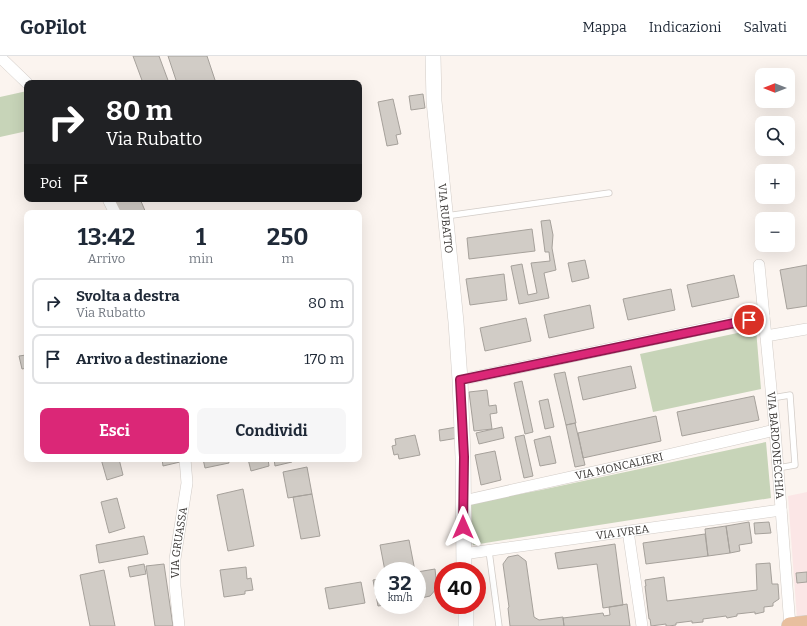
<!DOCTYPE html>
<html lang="it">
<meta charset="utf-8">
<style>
:root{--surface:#fff;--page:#f6f6f7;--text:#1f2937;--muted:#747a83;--line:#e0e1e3;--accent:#db2777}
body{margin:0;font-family:Bitter,serif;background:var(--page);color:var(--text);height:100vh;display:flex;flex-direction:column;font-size:15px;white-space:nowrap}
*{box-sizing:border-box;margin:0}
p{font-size:13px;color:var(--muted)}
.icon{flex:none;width:22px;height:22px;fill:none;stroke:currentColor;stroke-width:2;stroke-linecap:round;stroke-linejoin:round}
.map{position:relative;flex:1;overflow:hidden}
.panel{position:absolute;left:24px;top:154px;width:338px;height:252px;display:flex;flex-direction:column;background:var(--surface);border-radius:8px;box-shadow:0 4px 16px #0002}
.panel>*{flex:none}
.guide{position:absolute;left:24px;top:24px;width:338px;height:122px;border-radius:8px;box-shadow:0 4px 16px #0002;background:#202124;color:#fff;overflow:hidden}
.needle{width:26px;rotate:270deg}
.fabs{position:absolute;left:755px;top:12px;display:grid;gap:8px}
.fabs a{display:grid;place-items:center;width:40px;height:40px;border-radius:8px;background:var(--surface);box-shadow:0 4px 16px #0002;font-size:20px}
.speed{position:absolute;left:374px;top:506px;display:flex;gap:8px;font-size:20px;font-weight:700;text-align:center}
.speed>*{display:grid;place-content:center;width:52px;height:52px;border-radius:50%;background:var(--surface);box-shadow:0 4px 16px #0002;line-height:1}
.speed small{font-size:10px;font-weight:400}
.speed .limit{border:6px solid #d22;background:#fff;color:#111}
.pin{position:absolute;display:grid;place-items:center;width:34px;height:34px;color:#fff;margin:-17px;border:2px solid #fff;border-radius:50%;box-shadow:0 1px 4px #0007}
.me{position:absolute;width:44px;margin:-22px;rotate:0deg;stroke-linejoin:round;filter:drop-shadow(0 0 3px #0008)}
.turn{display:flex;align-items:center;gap:14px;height:84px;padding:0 16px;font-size:18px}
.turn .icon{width:52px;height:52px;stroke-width:2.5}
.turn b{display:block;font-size:28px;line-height:34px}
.then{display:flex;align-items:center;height:38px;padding:0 16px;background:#0003;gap:8px;font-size:15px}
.eta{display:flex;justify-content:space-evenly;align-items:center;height:68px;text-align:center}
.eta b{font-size:24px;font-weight:700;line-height:28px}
.button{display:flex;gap:8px;margin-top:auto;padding:8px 16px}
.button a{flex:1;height:46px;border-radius:8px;background:var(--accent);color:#fff;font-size:16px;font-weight:700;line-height:46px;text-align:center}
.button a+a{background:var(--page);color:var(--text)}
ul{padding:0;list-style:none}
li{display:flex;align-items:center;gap:12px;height:50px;margin:0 8px 6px;padding:0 8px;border:2px solid var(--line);border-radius:8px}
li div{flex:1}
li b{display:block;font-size:15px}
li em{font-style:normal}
header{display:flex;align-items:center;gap:24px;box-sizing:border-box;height:56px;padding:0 20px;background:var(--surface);border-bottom:1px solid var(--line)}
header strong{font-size:19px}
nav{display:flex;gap:22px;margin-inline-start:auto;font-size:14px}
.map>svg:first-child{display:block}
.commercial{fill:#fbe6e6}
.green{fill:#c7d4b8}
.building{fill:#d1ccc6;stroke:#a6a19b}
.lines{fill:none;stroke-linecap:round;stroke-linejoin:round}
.lane-casing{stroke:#d2ccc7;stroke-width:7}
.street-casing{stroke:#d2ccc7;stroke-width:12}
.secondary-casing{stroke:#d2ccc7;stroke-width:16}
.primary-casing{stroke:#d4d4d3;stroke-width:18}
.lane{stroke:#fff;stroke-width:5.5}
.street{stroke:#fff;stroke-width:11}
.secondary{stroke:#fff;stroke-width:15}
.primary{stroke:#e8bf9e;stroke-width:17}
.route-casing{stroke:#8e194d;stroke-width:10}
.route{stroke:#db2777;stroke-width:7}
.labels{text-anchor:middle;stroke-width:3;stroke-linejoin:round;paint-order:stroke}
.street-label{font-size:11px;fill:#3d3a38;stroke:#fff}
</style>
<header>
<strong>GoPilot</strong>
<nav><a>Mappa</a><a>Indicazioni</a><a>Salvati</a></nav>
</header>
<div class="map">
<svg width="807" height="570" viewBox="0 0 807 570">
<rect width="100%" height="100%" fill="#fbf4ef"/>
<path class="commercial" d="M807,436V561L797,563L788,440Z"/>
<path class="green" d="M27,35V75L0,81V41Z
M756,273L761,333L653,356L640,298Z
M766,386L771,442L548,477L473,489L471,447L541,434Z"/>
<path class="building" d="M133,0H159L169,27H143Z
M168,0H207L216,27H177Z
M423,38L425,52L411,54L409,40Z
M393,43L401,78L396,79L398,88L387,90L378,46Z
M122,143H140L146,157H120L115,146Z
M550,164L553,179L552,192L556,214L544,217L549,242L519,248L511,210L522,208L528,239L537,237L531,207L550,205L549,196H545L541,165Z
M532,173L535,195L469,203L467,182Z
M585,204L589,222L572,226L568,207Z
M807,209V250L787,253L780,214Z
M504,218L507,244L470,249L466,223Z
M734,219L739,241L692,251L687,229Z
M671,233L675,254L628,264L623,243Z
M590,249L594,272L549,282L544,259Z
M526,262L531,285L485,295L480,272Z
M26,299L27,304V312L22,313L19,300Z
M631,310L636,332L583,344L578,321Z
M565,316L576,367L566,369L554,318Z
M522,325L533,376L525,378L514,327Z
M487,334L489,350L496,349L497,357L490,358L492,373L474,375L469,336Z
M754,340L759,364L682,380L677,356Z
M548,343L554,371L545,373L539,345Z
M656,360L661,385L583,402L578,377Z
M575,367L585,409L575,411L566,369Z
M457,371L458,382L440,385L439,374Z
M502,371L504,382L479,388L476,377Z
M415,379L420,399L399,403L398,398L394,399L392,390L396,389L395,383Z
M524,379L533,420L524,422L515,381Z
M550,380L556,407L540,410L534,384Z
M495,395L501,424L481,429L475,399Z
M101,403H119L123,419L107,424Z
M162,403H179L180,406L163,410Z
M203,403H228L229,407L205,412Z
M248,403H268L269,410L251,415Z
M274,403H291L292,406L275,410Z
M307,411L312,438L288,442L283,416Z
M243,433L254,490L228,495L217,439Z
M312,438L320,480L301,483L293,441Z
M117,442L125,472L109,477L101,446Z
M749,466L752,487L739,489L740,495L730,497L726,470Z
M769,466L771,477L755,478L754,467Z
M726,470L730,497L708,500L705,473Z
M705,478L708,500L646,508L643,487Z
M144,480L148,498L99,507L96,489Z
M409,484L415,515H385L380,489Z
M615,488L623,549L603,552L597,508L558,513L555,497Z
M518,499L526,505L534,561L539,564L563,561L564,570H510L508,552L509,551L503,508L508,501Z
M770,507L772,528H778L779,543L773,547V550L764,551V556L755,558V556L737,558V560L727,562L726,560L703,563V566L692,567V565L676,567V569L669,570H666V568L651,570L650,563H649L645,530H646L645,524L664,521L667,545L757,534L756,508Z
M144,508L146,518L130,521L128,511Z
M164,508L173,570H155L146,510Z
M246,511L247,523L251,522L253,534L245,535V538L224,541L220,514Z
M435,513L437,532L430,540L417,543V516Z
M104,514L115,570H90L80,519Z
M807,516V526L797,527L796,517Z
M383,522V549H385L378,550L373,524Z
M361,526L365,547L329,553L325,532Z
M627,548L630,570H564L563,562L603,557L604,560L610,559L609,551Z"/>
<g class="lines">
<defs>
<path id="lane" d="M446,160L609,137
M772,342L790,339L795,409L778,412
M489,495L499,570"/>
<g id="street">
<path d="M0,1L27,27"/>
<path d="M108,143L115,157"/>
<path id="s1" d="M759,209L775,374L790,570"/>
<path d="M766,280L807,273"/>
<path d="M460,324L764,260"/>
<path id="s2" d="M463,445L611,412L775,374"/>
<path d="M628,475L642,570"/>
<path id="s3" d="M463,498L781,454"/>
<path id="s4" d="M179,570L175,530V503L187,427L185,403"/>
</g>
<g id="secondary">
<path id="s5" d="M433,0L434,45L456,266L460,324L463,401L464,515"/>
<path d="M466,549V570"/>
</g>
<path id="primary" d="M790,570L807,568"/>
</defs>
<use href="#lane" class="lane-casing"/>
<use href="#street" class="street-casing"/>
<use href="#secondary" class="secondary-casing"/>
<use href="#primary" class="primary-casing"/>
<use href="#lane" class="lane"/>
<use href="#street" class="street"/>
<use href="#secondary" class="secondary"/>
<use href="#primary" class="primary"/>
</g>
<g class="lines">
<defs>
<path id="route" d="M463,471L464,401L460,324L749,264"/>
</defs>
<use href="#route" class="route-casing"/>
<use href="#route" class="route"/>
</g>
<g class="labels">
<g class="street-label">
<text dy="4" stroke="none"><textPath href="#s5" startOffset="163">VIA RUBATTO</textPath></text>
<text dy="4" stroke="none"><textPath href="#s1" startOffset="181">VIA BARDONECCHIA</textPath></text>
<text dy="4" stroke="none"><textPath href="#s2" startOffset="160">VIA MONCALIERI</textPath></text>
<text dy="4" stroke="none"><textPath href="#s3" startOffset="161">VIA IVREA</textPath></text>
<text dy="4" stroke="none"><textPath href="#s4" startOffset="84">VIA GRUASSA</textPath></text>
</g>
</g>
</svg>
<div class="fabs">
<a><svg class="needle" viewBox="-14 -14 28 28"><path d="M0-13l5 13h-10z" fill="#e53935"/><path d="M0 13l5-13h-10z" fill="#747a83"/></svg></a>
<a><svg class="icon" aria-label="search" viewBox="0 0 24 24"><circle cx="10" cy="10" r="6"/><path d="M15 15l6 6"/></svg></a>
<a>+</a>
<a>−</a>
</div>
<div class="speed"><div>32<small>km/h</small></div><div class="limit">40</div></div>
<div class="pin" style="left:749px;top:264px;background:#d93025"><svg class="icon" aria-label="arrive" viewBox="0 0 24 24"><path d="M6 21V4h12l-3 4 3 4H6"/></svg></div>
<svg class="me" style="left:463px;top:471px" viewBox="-20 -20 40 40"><path d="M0-17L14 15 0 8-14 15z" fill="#db2777" stroke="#fff" stroke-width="4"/></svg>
<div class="guide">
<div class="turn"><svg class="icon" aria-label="right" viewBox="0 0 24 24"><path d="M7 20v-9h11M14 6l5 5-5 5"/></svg><div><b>80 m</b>Via Rubatto</div></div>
<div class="then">Poi<svg class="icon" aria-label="arrive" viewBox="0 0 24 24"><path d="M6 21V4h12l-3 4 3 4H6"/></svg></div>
</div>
<section class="panel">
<div class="eta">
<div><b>13:42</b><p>Arrivo</p></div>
<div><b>1</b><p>min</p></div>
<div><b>250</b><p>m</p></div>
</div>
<ul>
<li><svg class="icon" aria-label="right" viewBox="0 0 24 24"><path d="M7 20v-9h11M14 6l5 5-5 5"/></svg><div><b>Svolta a destra</b><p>Via Rubatto</p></div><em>80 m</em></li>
<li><svg class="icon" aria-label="arrive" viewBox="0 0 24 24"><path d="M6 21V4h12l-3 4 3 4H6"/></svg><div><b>Arrivo a destinazione</b></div><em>170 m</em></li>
</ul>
<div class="button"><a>Esci</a><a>Condividi</a></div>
</section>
</div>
